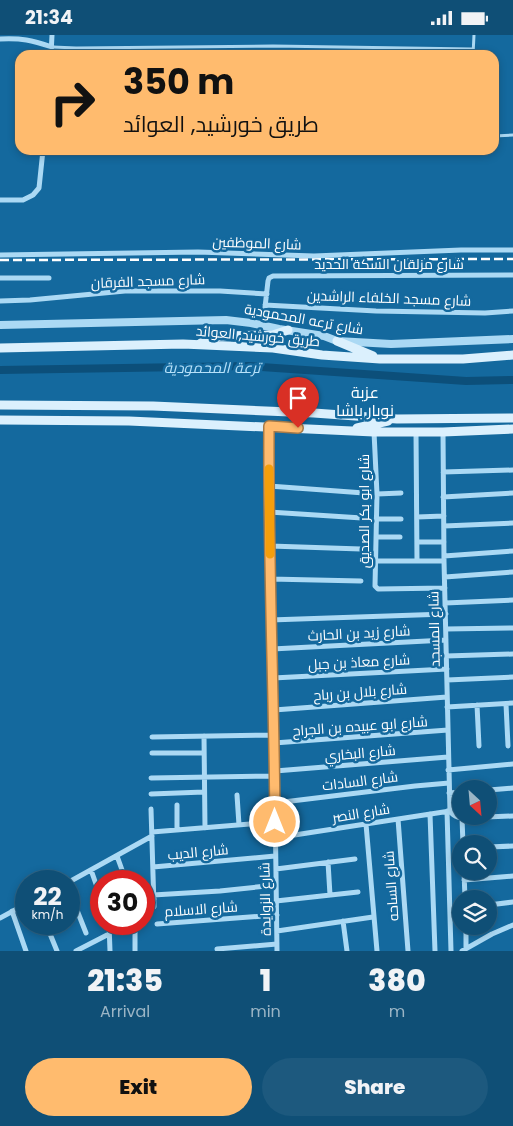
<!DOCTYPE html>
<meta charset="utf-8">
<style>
:root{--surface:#0f4f76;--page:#1d597e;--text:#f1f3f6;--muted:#9bb5c5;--line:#2f6688;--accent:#ffbb6e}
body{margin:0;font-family:Poppins,Cairo,sans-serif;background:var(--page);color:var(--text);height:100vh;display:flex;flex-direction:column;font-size:19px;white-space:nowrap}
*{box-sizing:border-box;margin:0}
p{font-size:16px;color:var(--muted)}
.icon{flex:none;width:28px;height:28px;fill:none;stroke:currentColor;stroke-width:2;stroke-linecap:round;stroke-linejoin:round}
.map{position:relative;height:916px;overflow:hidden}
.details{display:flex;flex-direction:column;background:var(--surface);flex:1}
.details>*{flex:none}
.top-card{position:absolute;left:15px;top:15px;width:484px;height:105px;border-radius:15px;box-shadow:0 2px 8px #0003,0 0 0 1px var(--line);background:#ffbb6e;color:#111;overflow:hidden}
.needle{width:32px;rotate:154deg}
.controls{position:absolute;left:452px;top:745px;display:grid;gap:10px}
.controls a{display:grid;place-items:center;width:45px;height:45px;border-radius:50%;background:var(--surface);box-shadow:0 2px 8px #0003,0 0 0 1px var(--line);font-size:25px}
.speed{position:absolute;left:15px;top:835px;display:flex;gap:10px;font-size:25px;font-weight:700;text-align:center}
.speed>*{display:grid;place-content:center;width:65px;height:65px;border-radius:50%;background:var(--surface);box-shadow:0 2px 8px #0003,0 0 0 1px var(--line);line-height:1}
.speed small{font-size:12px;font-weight:400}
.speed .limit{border:8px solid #d22;background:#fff;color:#111}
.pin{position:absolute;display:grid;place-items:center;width:42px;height:42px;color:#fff;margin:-51px -21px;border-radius:50% 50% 50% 0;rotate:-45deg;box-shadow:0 0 5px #0007}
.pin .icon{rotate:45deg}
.me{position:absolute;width:55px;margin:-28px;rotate:0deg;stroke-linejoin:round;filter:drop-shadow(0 0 4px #0008)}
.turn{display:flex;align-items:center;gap:18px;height:105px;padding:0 25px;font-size:22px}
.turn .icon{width:65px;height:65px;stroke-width:2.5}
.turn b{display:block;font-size:35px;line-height:42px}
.eta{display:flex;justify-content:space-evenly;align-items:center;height:85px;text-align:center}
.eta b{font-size:30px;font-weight:800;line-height:35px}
.button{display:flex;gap:10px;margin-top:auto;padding:10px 25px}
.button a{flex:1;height:58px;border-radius:30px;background:var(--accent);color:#111;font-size:20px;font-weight:800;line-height:58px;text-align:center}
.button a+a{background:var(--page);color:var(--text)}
.status{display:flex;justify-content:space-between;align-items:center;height:35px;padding:0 25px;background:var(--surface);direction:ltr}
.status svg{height:14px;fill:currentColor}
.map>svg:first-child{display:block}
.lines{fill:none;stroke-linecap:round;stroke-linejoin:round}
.canal{stroke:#0c4f7a;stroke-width:8}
.service{stroke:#abd9f4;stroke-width:3}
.minor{stroke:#abd9f4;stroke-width:5}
.tertiary{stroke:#abd9f4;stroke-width:8}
.secondary{stroke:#dbf0fd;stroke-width:9}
.rail{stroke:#fff;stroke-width:2.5;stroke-dasharray:9 4;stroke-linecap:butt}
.route-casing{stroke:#a67a48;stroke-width:12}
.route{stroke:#ffbb6e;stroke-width:9}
.slow{stroke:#f59e0b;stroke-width:9}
.labels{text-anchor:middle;stroke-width:5;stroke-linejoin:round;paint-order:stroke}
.street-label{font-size:14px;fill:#fff;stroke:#14699e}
.water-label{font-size:15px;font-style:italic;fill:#b8e2fa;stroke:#14699e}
.quarter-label{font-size:16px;fill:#fff;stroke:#14699e}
</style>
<div class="status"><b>21:34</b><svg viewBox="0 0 49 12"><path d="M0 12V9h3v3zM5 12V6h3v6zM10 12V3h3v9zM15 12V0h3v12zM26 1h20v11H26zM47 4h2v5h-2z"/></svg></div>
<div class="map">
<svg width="513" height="916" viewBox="0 0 513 916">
<rect width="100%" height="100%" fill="#14699e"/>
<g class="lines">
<path class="canal" d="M0,335L248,331L466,346L513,345"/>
<path class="service" d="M53,12L76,13L273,11L473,14
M473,20L474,0
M494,101L513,100"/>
<path class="minor" d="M0,4C22,3 31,5 52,12
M51,20L52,0
M0,165H23L33,160L39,153L43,115
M0,220L198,217L314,221L461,215H513
M0,243H49
M0,266L30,265L125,256H220L267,259
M265,270L376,276L485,278L513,276
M263,290L268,246L269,243L273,241L513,240
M269,392L270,585L274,687L277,916
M374,397L377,459L375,551L378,554L445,553
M416,397L417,526
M443,397L444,526L450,776C453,781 457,782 462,783L513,781
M443,437L513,435
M269,451L364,458
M377,459L401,458
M443,462L513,458
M269,477L362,483
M417,482L444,481
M376,484H401
M444,491L513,488
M376,502H400
M417,507H444
M270,511L361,514
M444,521L513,516
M375,526H444
M445,542L513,537
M270,544L361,546
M445,568L513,565
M270,585L446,579
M446,594L513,593
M272,614L446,605
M446,621L513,619
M273,643L447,634
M447,645L513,642
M506,669L508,711
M477,670L479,711
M447,672L513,668
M274,675L447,662
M204,701L205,793
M152,702L274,700
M274,708L448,695
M152,718H204
M448,735L513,729
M275,736L448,722
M151,743L275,741
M489,755L513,753
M449,758L461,757
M151,759L204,757
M237,760L239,790
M275,768L415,751L449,748
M177,770V795
M151,774L154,872
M447,776L451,916
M430,779L435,916
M462,783L463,809
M398,784L408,916
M366,789L377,916
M152,797L275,787
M275,803L450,776
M489,812L513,811
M117,821L126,846
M328,827L330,860
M153,832L275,821
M276,834L355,824
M91,835L101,863
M464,836L465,864
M464,845L513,841
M69,847L152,801
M69,855L86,898
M153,860L220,856L276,850
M276,866L358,857
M144,868L154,864
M489,870L513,867
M12,876L26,916
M0,883L26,869
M343,886L347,916
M46,889L57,916
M109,889L110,916
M135,889V916
M157,889L277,880
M466,891V913
M277,896L373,882
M217,914L277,909
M76,916L109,899
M462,916L492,899L513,890"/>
<path class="tertiary" d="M0,290L226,285L251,288L279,294L324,301L337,306L391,309L513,304"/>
<path class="secondary" d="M337,306L373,321
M201,308L213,303L221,301L273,300L288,295
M0,313L183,309L273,313L322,320L380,324H463L513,320
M0,370L153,371L314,378L397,384L513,383
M0,385L129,386L374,397H443L513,394
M357,393L388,386"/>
<path class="rail" d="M0,225L513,224"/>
</g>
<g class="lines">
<defs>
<path id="route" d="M275,787C274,655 268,523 269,391L298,393"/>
</defs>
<use href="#route" class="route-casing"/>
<use href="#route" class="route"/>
<path class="slow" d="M269,434L270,519"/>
</g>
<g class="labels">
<g class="street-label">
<text transform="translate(257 208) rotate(2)" y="5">شارع الموظفين</text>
<text x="389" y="234">شارع مزلقان السكة الحديد</text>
<text transform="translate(148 246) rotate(-2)" y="5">شارع مسجد الفرقان</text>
<text transform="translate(389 263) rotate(2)" y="5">شارع مسجد الخلفاء الراشدين</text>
<text transform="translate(304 284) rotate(10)" y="5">شارع ترعه المحمودية</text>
<text transform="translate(258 301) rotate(5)" y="5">طريق خورشيد, العوائد</text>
<text transform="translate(364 476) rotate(-90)" y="5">شارع ابو بكر الصديق</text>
<text transform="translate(434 594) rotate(-91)" y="5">شارع المسجد</text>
<text transform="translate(359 598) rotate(-3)" y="5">شارع زيد بن الحارث</text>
<text transform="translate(359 627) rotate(-3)" y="5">شارع معاذ بن جبل</text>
<text transform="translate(360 657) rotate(-4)" y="5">شارع بلال بن رباح</text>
<text transform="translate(360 691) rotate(-4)" y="5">شارع ابو عبيده بن الجراح</text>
<text transform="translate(360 718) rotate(-5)" y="5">شارع البخاري</text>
<text transform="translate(360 746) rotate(-7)" y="5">شارع السادات</text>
<text transform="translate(361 778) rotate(-9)" y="5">شارع النصر</text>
<text transform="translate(198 817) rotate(-5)" y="5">شارع الديب</text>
<text transform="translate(391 851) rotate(-94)" y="5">شارع الساحه</text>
<text transform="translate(265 864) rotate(-91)" y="5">شارع الزوايدة</text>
<text transform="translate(201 874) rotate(-4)" y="5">شارع الاسلام</text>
</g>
<g class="water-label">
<text x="212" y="338">ترعة المحمودية</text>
</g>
<g class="quarter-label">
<text x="365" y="363">عزبة<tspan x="365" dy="18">نوبار باشا</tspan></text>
</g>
</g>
</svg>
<div class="controls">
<a><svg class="needle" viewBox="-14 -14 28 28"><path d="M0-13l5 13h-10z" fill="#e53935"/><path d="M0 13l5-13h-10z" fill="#9bb5c5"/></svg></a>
<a><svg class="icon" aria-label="search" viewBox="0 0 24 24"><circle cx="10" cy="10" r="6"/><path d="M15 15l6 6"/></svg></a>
<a><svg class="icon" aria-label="layers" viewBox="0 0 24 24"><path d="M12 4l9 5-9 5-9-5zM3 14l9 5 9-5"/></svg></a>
</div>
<div class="speed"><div>22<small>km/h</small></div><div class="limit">30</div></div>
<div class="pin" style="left:298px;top:393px;background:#d93025"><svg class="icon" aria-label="arrive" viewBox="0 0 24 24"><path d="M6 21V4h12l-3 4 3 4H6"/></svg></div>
<svg class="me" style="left:275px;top:787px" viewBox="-20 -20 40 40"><circle r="17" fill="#ffbb6e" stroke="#fff" stroke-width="3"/><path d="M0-11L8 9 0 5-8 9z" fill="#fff"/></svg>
<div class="top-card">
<div class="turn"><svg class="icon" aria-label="right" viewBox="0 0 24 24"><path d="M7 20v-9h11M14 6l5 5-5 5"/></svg><div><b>350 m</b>طريق خورشيد, العوائد</div></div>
</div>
</div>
<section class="details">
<div class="eta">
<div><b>21:35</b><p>Arrival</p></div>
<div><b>1</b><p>min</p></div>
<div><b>380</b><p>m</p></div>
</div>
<div class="button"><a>Exit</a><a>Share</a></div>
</section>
